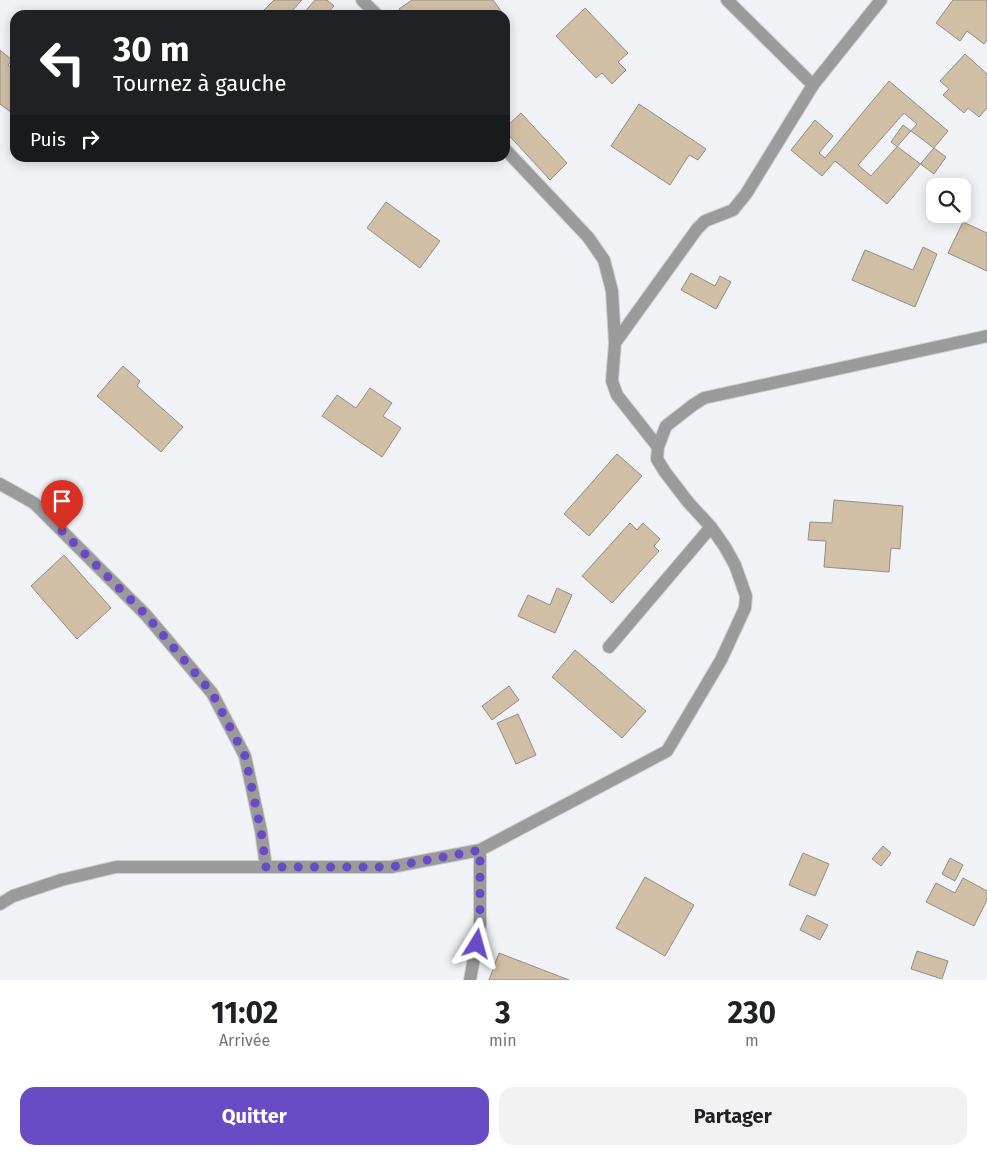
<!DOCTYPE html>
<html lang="fr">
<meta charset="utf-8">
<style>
:root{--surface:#fff;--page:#f2f2f2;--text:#202124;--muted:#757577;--accent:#674cc5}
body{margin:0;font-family:"Fira Sans",sans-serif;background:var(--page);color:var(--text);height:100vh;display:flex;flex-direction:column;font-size:19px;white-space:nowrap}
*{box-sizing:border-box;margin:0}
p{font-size:16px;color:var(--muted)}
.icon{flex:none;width:28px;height:28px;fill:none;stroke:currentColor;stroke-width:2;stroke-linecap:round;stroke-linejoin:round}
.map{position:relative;height:980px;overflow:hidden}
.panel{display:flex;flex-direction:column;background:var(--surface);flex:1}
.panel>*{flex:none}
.top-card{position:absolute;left:10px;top:10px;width:500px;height:152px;border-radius:15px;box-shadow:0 2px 12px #0003;background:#202124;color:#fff;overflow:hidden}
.controls{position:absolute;left:926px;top:178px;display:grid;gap:10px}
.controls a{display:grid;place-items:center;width:45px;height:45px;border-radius:10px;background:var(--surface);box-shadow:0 2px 12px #0003;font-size:25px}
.pin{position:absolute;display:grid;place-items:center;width:42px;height:42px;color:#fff;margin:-51px -21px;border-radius:50% 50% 50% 0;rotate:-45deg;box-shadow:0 0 5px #0007}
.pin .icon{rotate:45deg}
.me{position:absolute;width:55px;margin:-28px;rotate:8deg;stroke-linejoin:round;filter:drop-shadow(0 0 4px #0008)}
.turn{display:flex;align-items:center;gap:18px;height:105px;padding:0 20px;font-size:22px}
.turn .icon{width:65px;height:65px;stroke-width:2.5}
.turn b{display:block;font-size:35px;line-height:42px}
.then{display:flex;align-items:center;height:48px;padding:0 20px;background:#0003;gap:10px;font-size:19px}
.eta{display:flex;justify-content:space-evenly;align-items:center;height:85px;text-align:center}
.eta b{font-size:30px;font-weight:700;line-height:35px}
.cta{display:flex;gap:10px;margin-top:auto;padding:10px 20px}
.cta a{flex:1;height:58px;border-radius:15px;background:var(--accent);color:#fff;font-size:20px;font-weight:700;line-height:58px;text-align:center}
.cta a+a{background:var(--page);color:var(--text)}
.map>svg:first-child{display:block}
.building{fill:#d1bfa5;stroke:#908e8c;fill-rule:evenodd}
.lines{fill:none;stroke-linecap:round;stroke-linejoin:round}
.minor-casing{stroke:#cfd0d2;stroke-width:14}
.minor{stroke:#9c9b9b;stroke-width:12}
.route{stroke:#674cc5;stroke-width:9;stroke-dasharray:0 16.2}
</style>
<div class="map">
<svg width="987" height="980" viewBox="0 0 987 980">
<rect width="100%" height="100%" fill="#f1f2f5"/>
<path class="building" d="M274,0H302L288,15H267L263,11Z
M315,0H327L334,6L326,15H302Z
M412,0H493L504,15H468L465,11L460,15H404L399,9Z
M953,0H987V40L984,44L967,31L960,41L936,23Z
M585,8L628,53L618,62L626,70L612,84L602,73L596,78L556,36Z
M0,50L12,60L8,65L15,71V109L12,113L0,104Z
M965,54L987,74V108L979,117L968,108L964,113L943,95L949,89L940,81Z
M889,81L948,131L887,204L835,161L822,176L791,150L815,120L833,136L819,153L825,158ZM904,113L917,124L871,176L858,165Z
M639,104L706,149L698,160L689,155L670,185L611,146Z
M521,113L567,163L550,180L505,131V128Z
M903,125L946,157L934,174L891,142Z
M386,202L440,241L420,268L367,228Z
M963,222L987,233V271L948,253Z
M923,247L937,254L915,307L852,280L865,250L913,270Z
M691,273L715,286L720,276L731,282L716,309L681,290Z
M123,366L140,381L137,386L183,427L161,452L97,396Z
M370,388L392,403L383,416L401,428L382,457L322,416L337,395L356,408Z
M617,454L642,476L589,536L564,514Z
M834,500L903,506L900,549L891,548L889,572L824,567L826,541L808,540L810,522L832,523Z
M630,523L637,530L643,523L660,539L654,546L659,551L612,603L582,576Z
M64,555L111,608L77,639L31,586Z
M557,588L572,595L555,633L518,616L528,595L550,605Z
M575,650L646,711L622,738L552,677Z
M509,686L519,700L492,720L482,706Z
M518,714L536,755L516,764L497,723Z
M883,846L891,853L881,866L872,859Z
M803,853L829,864L815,896L789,885Z
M950,858L963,865L955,881L942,874Z
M645,877L694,905L665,956L616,928Z
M963,878L987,891V900L974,926L926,902L936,883L955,893Z
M807,915L828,925L820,940L800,930Z
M917,951L948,961L942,979L911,969Z
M499,953L569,980H489Z"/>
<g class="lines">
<defs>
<path id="minor" d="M362,0L377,15
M727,0L813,85
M505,149L588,237L604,260L612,291L615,343L612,381L617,395L658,447
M615,343L697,229L705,221L733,210L746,194L813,85L881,0
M0,484L34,503L146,615L212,693L245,756L261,831L266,867
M609,647L711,527
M0,904L13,896L61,880L116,867H391L480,850L667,751L721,660L745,608L746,596L735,565L725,547L711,527L688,502L665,472L657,459L658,447L666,426L693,405L704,398L987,336
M470,980L480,925V850"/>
</defs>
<use href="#minor" class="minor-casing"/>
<use href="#minor" class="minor"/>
</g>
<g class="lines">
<path class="route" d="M62,531L146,615L212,693L245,756L261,831L266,867H391L480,850V925L477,944"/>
</g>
</svg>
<div class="controls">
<a><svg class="icon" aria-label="search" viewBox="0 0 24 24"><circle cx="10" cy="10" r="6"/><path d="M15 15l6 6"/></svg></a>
</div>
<div class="pin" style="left:62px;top:531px;background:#d93025"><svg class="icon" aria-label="arrive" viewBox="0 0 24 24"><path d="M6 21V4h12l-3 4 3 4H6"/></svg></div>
<svg class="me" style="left:477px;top:944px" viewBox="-20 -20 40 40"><path d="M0-17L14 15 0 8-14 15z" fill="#674cc5" stroke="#fff" stroke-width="4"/></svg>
<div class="top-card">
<div class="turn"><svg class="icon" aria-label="left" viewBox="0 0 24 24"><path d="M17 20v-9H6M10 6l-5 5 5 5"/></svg><div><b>30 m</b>Tournez à gauche</div></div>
<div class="then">Puis<svg class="icon" aria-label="right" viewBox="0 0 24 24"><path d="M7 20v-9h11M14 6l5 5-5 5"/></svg></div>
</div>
</div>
<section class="panel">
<div class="eta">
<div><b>11:02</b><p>Arrivée</p></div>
<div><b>3</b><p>min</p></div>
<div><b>230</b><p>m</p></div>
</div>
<div class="cta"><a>Quitter</a><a>Partager</a></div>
</section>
